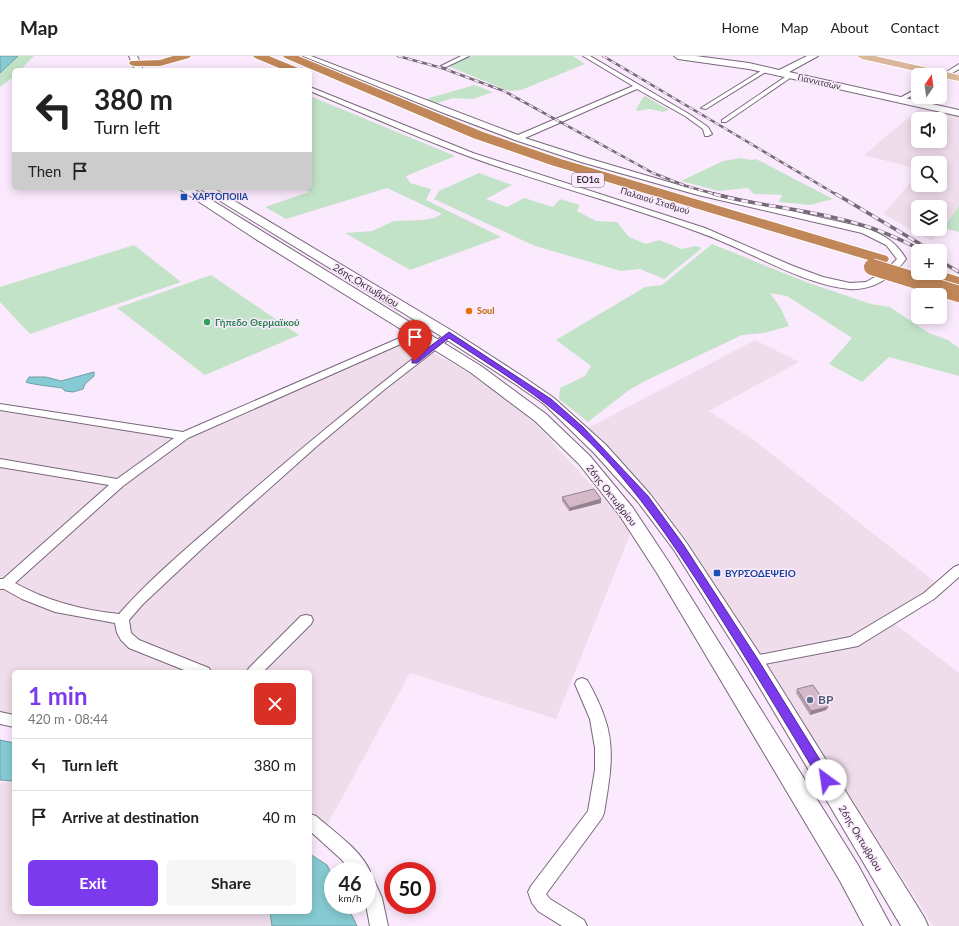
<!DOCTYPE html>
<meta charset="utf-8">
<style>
:root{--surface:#fff;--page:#f6f6f6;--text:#222;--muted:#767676;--line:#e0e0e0;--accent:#7c3aed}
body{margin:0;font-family:Lato,sans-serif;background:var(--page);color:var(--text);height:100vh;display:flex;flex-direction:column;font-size:15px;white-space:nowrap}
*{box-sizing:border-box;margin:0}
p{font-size:13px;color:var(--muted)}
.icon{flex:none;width:22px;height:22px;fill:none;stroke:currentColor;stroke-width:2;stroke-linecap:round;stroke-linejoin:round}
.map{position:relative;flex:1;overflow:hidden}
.drawer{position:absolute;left:12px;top:614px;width:300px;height:244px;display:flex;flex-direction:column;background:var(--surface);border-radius:6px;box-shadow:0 2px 10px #0003}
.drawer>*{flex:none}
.hud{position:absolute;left:12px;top:12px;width:300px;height:122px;border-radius:6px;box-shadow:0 2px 10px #0003;background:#fff;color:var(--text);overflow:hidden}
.needle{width:26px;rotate:13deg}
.tools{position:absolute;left:911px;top:12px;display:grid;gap:8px}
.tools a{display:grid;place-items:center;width:36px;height:36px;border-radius:6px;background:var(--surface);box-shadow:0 2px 10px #0003;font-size:20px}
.speed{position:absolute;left:324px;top:806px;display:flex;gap:8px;font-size:20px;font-weight:700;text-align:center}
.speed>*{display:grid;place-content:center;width:52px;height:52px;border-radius:50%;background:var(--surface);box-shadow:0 2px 10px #0003;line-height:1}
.speed small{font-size:10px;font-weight:400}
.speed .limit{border:6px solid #d22;background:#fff;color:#111}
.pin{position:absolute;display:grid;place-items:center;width:34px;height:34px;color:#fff;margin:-41px -17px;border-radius:50% 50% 50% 0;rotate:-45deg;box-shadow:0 0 4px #0007}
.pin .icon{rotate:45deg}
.me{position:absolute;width:44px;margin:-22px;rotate:329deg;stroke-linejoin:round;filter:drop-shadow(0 0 3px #0008)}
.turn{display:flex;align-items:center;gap:14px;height:84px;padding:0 16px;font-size:18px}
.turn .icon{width:52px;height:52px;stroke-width:2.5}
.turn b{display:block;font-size:28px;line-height:34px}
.then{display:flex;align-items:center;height:38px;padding:0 16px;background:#0003;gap:8px;font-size:15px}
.round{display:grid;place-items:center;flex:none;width:42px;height:42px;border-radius:6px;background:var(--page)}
.head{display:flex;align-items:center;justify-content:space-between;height:68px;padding:0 16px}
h1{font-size:24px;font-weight:700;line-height:30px;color:var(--accent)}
.action{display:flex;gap:8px;margin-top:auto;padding:8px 16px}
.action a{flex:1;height:46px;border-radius:6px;background:var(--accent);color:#fff;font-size:16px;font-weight:700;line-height:46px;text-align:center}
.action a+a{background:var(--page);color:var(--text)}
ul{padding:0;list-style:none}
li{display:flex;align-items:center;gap:12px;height:52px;padding:0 16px;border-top:1px solid var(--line)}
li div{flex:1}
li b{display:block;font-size:15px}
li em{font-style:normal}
header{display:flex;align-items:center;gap:24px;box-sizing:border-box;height:56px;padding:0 20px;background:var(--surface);border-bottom:1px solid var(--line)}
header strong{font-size:19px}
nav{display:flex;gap:22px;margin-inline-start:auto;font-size:14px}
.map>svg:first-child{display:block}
.industrial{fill:#f0ddeb;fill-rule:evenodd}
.green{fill:#c3e3c8}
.water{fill:#86cbd3;stroke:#6f9da5}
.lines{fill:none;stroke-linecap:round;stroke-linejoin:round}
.street-casing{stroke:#79677c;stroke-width:2}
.secondary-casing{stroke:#79677c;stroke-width:2}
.primary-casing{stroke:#fff;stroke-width:2}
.highway-casing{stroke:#fff;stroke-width:2}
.street{fill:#fff;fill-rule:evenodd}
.secondary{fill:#fff;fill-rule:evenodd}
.primary{fill:#dab79b;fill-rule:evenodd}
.highway{fill:#c18758;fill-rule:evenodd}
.rail-far1-casing{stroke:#756b77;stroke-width:2.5}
.rail-casing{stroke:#756b77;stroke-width:3.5}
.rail-far1{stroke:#fbeafd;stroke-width:1.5;stroke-dasharray:5;stroke-linecap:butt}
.rail{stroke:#fbeafd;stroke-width:2.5;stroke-dasharray:7;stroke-linecap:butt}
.highway-bridge-casing{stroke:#fff;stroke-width:18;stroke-linecap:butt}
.highway-bridge{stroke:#c18758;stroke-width:16}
.wall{fill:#b79fad}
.shaded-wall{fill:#95828d}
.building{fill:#d5b9c9;stroke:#95828d}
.route{fill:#7c3aed;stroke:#51269a}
.transit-dot{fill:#1a4fb4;stroke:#fbeafd;stroke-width:1.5}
.food-dot{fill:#e8710a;stroke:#fbeafd;stroke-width:1.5}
.leisure-dot{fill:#2e9e5b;stroke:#fbeafd;stroke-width:1.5}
.service-dot{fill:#5c6f8a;stroke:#fbeafd;stroke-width:1.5}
.labels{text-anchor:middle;stroke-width:3;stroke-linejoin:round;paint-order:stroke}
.far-street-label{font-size:9px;fill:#3a323b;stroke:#fbeafd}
.shield{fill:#fbeafd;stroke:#746975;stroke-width:1}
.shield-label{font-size:9px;font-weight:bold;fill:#3a323b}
.far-transit-label{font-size:9px;font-weight:bold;fill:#164399;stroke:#fbeafd;text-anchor:start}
.far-food-label{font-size:9px;font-weight:bold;fill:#c56008;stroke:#fbeafd;text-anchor:start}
.street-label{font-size:10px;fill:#3a323b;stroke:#fbeafd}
.leisure-label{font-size:10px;font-weight:bold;fill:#27864d;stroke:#fbeafd;text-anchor:start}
.transit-label{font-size:10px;font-weight:bold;fill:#164399;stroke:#fbeafd;text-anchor:start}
.near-service-label{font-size:12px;font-weight:bold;fill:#4e5e75;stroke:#fbeafd;text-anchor:start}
</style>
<header>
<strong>Map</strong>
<nav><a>Home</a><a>Map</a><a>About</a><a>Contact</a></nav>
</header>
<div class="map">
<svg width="959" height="870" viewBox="0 0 959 870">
<rect width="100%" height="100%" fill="#fbeafd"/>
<path class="industrial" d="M920,52L959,60V151L932,185L883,158L918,118V129H940V107H918V113L864,99ZM918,63H940V85H918ZM918,151H940V173H918Z
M409,284L489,327L536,368L632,474L556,663L410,617L326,771L310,755V616H14V664L0,660V351L184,380Z
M755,284L799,306L709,355L755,385L939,529L886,561L959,617V870H933L687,485L653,439L608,391L588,372Z
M14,723V856H299L298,870H0V728Z"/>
<path class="green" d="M0,0H34L20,14H14V20L0,31Z
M472,0H573L585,8L521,34L509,35L450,11L459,4Z
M475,29L493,36L473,43L453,42L435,48L422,44Z
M310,40L455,100L406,120L410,127L431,133L426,144L501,181L410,214L345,177L372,175L394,165L423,164L434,162L442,158L387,132L286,163L265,151L309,136L302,132H310Z
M645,40L669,54L663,56L650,53L637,55L636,54L643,41Z
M741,102L751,104L756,103L833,143L810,149L779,146L782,139L754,138L748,132L719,135L681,125L723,105Z
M479,117L512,129L486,143L507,151L524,142L553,151L560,143L580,149L577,155L596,165L617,166L629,181L646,188L659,184L682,193L696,190L702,192L664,223L640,213L621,215L535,190L434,143L439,135Z
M959,150V176L943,172Z
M712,188L806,226L871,248L890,251L929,277L948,284L959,292V320L889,301L862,326L829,308L852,282L787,240L770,237L780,251L789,270L764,277L742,279L647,324L629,334L588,366L559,343L560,332L585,320L591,310L556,284L645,231L662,229Z
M134,189L181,226L30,278L0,246V231Z
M211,219L299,279L205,319L117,252Z"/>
<path class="water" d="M0,0H18L0,17Z
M94,316V320L85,328L83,333L73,336L65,335L62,332C56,331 29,328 26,326L29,321H46L61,325Z
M0,684L14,687V725L0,724Z
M310,798L327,809L333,821V849H347L357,870H272L270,856H310Z"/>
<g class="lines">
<defs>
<path id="street" d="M303,0H311L518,79L633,30L583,0H590L689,58L708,71L712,78L708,80H705L703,73L685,60L637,33L525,82L587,102L682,130L862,171C881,177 896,185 906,203C893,221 873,235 849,233C800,228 745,192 698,176C631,151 561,132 493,109C431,88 370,60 310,35V31L473,97L705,172L793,210L823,221L850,227L866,226L884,216L897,203L886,189L862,177L698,139L581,106L515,84L441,56Z
M461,0H469L446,11L441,10Z
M959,8V13L947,20H943V18Z
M764,13L769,14L706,53L701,52Z
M788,19L793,20L726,66H722V64Z
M918,32V37L901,45L896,44Z
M418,274L423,277L421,279L188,382L123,430L15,527C47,545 82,554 119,558C154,518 197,484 237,448C305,389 374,332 446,277H452L454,279L452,281L385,333L317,390L207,488L143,548L129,564L131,577L139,584L209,612L211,616H189L129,592L121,584L117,577L115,567L55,556L22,543L4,533H0V523H3L109,429L0,411V403L117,423L174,382L0,354V348L183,376Z
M959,509V521L934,543L858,590L754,610L749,609L747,605L749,601L754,600L850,581L924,537L954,511Z
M306,559L311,560L313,564L311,568L263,616H247L249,612L301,560Z
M582,622L587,624C594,636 601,650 605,663C616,694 609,726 604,757L602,762L546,838L550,843L584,864L587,870H562L538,855L532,847L528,836L531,830L588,755L595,714V692L590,663L575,628L577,624Z
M0,656L14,659V671L0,668Z
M310,758L316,760C334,776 359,792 370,815L367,820L373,822L382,842L388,870H370L366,849H367V815H350L342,804L310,775Z"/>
<path id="secondary" d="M129,0H137L143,14H135Z
M674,0H696L749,7L779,14L807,0H818L789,16L959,54V60L749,13L678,3Z
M178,132H192L481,310L546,358L590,400L633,452L670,508L858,809L891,870H864L840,825L657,517L620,460L579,408L535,365L470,316L254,182Z
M199,132H213L454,276L525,322L554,342L606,389L650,438L686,486L761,600L924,861L928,870H901L747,610L674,494L638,446L594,397L544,348L515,328L444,282Z"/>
<path id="primary" d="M857,0H875L959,19V25L940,21V19H933L862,3Z"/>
<path id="highway" d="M173,0H191L189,2L160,10H135L131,9L129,7L131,5L160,4Z
M253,0H269L298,12L300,14H284L255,2Z
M283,0H298L483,76L561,103L887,200L889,203L887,206L881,208L875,206L551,109L473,82L285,2Z
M940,215L959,221V231L921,221L919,217H940Z"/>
</defs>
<use href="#street" class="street-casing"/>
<use href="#secondary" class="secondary-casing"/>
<use href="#primary" class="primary-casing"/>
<use href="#highway" class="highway-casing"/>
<use href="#street" class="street"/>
<use href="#secondary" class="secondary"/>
<use href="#primary" class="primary"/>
<use href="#highway" class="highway"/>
<defs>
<path id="rail-far1" d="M398,0L442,12L504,35L653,117L686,130L718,139
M603,0L837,139"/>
<path id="rail" d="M714,138C761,151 811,153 858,168C881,174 902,184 923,195
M836,138L932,195
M940,205L959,216"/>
</defs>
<use href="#rail-far1" class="rail-far1-casing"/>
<use href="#rail" class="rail-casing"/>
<use href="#rail-far1" class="rail-far1"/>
<use href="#rail" class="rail"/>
<defs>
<path id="highway-bridge" d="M872,211L959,238"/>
</defs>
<use href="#highway-bridge" class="highway-bridge-casing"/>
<use href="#highway-bridge" class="highway-bridge"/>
</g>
<path class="wall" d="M562,441L601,443V447L569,455L562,445Z
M797,633L828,651L826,654L810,659L796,637Z"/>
<path class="shaded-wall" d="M601,443V447L569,455L570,452Z
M828,651L826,654L810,659L811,655Z"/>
<path class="building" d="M594,433L601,443L570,452L562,441Z
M813,629L828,651L811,655L797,633Z"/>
<path class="route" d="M449,276L551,343L583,371L648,440L683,488L757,602L830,720L832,724L830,728L826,729L822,728C785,666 748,605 710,545C671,484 630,423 577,374C538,338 493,311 449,282L417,307H412V304Z"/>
<g class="transit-dot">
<rect x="180" y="137" width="8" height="8" rx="2"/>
<rect x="713" y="513" width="8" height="8" rx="2"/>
</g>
<circle class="food-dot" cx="469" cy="255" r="4"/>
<circle class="leisure-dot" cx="207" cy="266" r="4"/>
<circle class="service-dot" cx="810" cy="644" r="4"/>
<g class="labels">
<g class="far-street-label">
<text transform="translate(819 26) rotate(13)" y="3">Γιαννιτσών</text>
<text transform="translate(655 145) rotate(17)" y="3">Παλαιού Σταθμού</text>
</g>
<rect class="shield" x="572" y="117" width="32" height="14" rx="3"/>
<g class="shield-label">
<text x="588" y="127">ΕΟ1α</text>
</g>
<g class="far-transit-label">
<text x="192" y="144">ΧΑΡΤΟΠΟΙΙΑ</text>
</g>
<g class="far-food-label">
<text x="477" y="258">Soul</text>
</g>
<g class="street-label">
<text transform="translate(366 229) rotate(31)" y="4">26ης Οκτωβρίου</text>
<text transform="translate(612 439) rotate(52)" y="4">26ης Οκτωβρίου</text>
<text transform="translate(861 782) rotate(59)" y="4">26ης Οκτωβρίου</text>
</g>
<g class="leisure-label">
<text x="215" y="270">Γήπεδο Θερμαϊκού</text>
</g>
<g class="transit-label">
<text x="725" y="521">ΒΥΡΣΟΔΕΨΕΙΟ</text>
</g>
<g class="near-service-label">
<text x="818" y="648">BP</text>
</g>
</g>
</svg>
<div class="tools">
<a><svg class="needle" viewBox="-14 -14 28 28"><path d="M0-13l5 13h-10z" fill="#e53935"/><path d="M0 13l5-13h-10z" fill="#767676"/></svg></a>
<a><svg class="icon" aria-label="sound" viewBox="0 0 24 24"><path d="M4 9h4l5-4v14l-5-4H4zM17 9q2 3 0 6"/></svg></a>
<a><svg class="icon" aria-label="search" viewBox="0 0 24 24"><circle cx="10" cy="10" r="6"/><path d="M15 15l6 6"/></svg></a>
<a><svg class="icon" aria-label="layers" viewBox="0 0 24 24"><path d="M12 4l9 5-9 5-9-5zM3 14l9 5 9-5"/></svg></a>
<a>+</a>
<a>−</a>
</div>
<div class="speed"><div>46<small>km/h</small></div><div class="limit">50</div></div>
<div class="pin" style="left:415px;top:305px;background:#d93025"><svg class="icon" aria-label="arrive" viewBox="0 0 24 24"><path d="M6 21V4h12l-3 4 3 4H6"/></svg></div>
<svg class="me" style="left:826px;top:724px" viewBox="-20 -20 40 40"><circle r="19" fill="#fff"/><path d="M0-13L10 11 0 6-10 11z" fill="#7c3aed"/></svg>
<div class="hud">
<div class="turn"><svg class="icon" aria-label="left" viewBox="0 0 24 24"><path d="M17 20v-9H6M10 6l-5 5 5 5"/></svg><div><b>380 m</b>Turn left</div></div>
<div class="then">Then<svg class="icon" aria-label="arrive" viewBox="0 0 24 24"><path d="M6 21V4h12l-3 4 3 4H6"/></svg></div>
</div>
<section class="drawer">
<div class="head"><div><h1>1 min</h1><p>420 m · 08:44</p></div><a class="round" style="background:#d93025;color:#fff"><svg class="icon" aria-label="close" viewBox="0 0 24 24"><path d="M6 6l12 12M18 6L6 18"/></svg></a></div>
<ul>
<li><svg class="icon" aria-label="left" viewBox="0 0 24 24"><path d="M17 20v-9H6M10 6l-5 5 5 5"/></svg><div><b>Turn left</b></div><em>380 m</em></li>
<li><svg class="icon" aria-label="arrive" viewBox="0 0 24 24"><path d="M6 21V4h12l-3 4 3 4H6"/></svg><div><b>Arrive at destination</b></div><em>40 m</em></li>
</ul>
<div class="action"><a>Exit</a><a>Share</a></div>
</section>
</div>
